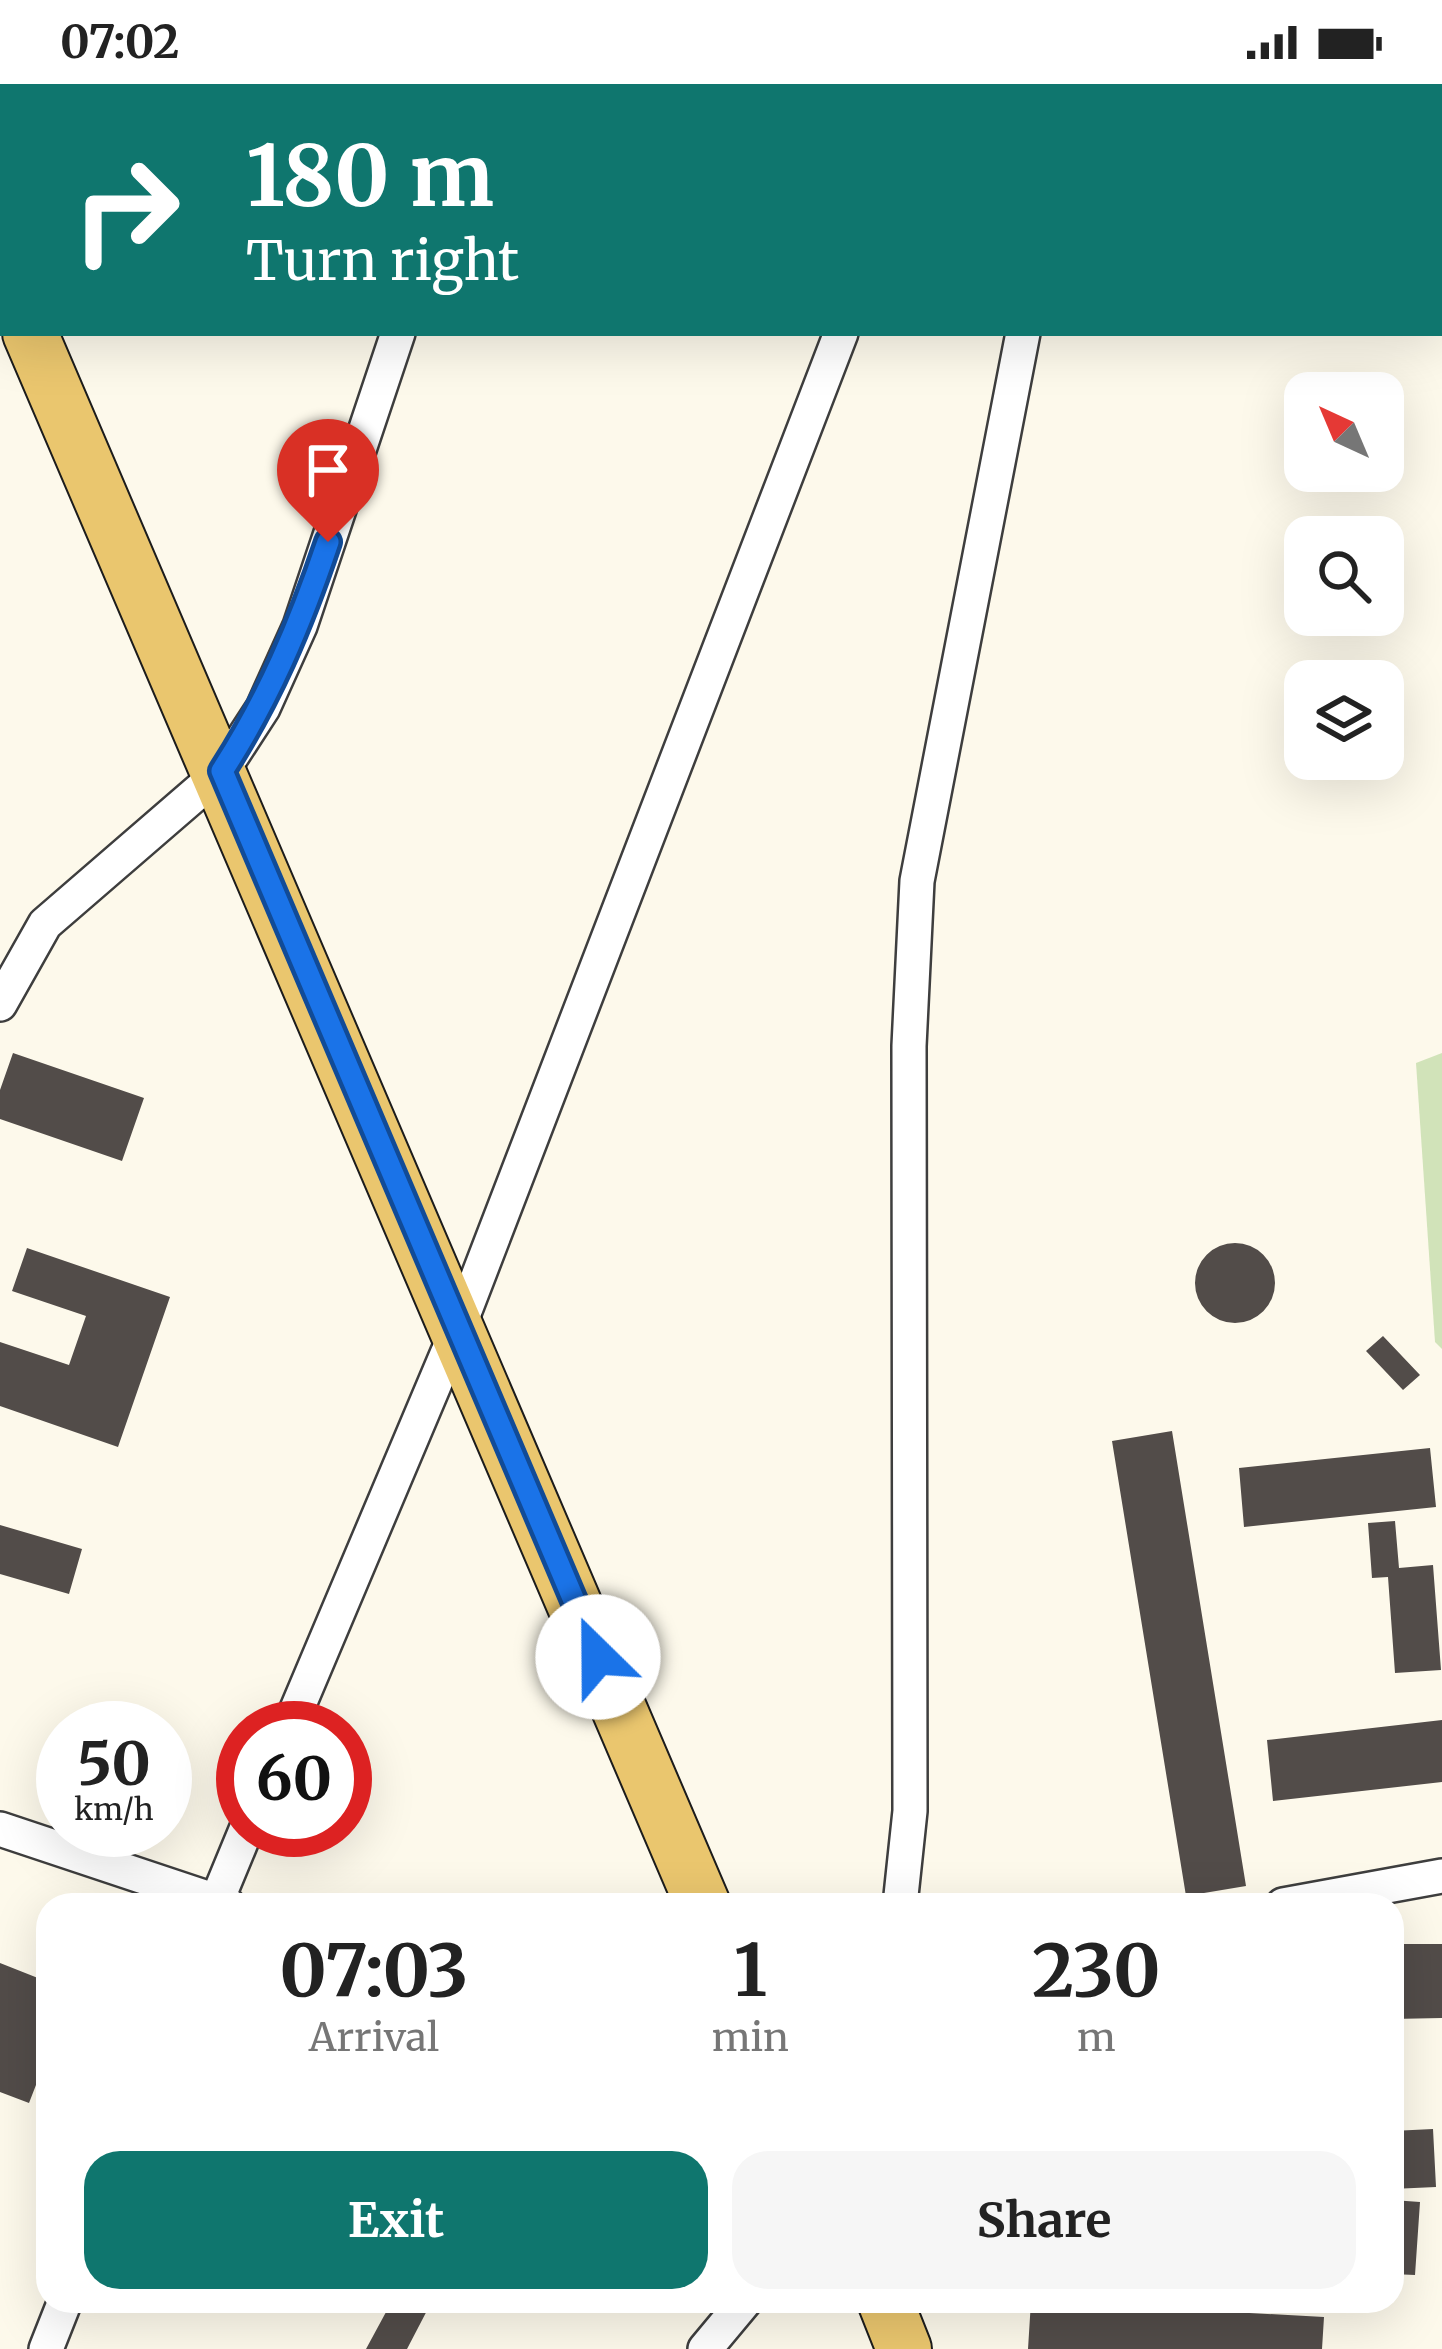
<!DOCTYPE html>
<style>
:root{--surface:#fff;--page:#f6f6f6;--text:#222;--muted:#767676;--accent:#0f766e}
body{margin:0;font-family:Merriweather,serif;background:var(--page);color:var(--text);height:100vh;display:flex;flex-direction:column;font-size:45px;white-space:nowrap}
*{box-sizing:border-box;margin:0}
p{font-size:39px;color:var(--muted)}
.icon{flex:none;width:66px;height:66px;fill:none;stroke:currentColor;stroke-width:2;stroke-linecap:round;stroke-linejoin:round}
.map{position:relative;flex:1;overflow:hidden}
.details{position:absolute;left:36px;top:1809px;width:1368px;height:420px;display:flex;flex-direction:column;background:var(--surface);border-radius:36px;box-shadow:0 12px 48px #0002}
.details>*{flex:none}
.banner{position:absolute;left:0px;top:0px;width:1443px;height:252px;box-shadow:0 12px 48px #0002;background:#0f766e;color:#fff;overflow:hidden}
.needle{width:78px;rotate:316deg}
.fabs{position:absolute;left:1284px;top:288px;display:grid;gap:24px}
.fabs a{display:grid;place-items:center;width:120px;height:120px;border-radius:24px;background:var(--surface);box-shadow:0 12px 48px #0002;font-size:60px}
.speed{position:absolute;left:36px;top:1617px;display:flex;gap:24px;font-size:60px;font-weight:700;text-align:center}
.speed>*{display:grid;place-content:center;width:156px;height:156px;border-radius:50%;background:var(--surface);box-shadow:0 12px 48px #0002;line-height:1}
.speed small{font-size:30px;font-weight:400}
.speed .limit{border:18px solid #d22;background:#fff;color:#111}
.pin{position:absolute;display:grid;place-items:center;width:102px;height:102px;color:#fff;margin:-123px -51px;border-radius:50% 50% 50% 0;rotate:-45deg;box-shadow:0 0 12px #0007}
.pin .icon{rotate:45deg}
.me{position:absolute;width:132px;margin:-66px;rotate:337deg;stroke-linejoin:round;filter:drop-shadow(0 0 9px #0008)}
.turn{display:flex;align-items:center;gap:42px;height:252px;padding:0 48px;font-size:54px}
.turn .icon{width:156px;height:156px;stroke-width:2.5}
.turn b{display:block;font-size:84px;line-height:102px}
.eta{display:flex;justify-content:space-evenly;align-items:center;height:204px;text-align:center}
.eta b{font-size:72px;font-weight:700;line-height:84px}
.primary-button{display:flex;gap:24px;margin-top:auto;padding:24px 48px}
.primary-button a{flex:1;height:138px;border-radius:36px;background:var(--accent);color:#fff;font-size:48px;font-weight:700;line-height:138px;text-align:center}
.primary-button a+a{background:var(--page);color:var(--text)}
.status{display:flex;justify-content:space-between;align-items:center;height:84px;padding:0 60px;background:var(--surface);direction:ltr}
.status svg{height:33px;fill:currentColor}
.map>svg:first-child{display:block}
.green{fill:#d1e3b9}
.building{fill:#524c49}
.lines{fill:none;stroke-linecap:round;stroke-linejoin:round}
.street-casing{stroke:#3e3e3e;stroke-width:38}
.primary-casing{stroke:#1c1c1c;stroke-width:58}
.street{stroke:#fff;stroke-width:33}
.primary{stroke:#eac66e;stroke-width:54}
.route-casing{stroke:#114b97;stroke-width:30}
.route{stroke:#1a73e8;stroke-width:21}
</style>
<div class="status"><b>07:02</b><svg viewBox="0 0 49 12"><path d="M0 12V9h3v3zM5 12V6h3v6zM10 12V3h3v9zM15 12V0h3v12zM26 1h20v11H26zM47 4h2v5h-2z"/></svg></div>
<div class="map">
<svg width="1442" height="2265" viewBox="0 0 1442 2265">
<rect width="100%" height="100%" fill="#fdf9eb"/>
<path class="green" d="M1442,969V1265L1435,1258L1416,979Z"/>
<path class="building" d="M13,969L144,1014L122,1077L0,1035V1006Z
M1195 1199a40 40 0 1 1 80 0a40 40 0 1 1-80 0Z
M27,1164L170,1213L118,1363L0,1322V1258L69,1281L86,1232L12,1207Z
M1383,1252L1420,1291L1403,1306L1366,1267Z
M1172,1347L1246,1802L1186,1812L1112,1357Z
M1430,1364L1436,1423L1244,1443L1239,1384Z
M1395,1437L1399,1484L1433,1481L1441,1586L1395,1589L1388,1493L1372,1494L1368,1439Z
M0,1441L82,1465L69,1510L0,1490Z
M1442,1636V1698L1273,1717L1267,1656Z
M1392,1860H1442V1934L1392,1935Z
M0,1879L48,1898V1970L29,2019L0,2008Z
M1433,2045L1436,2103L1392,2105V2047Z
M1392,2116L1420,2118L1415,2191L1392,2190Z
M392,2217H432L407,2265H366Z
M1031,2217L1324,2233L1322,2265H1028Z"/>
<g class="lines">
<defs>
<path id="street" d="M480,3L481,0
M936,3L937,0
M1075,3L1076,0
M0,920L45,840L222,687L263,624L300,542L398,249
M289,1644L459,1242L841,249
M0,1745L228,1821
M215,1821L246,1746
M900,1821L910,1727L909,962L917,797L1023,249
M1283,1821L1442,1792
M46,2265L65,2217
M705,2265L745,2217"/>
<path id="primary" d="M87,3L89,0
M0,189L3,195
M30,249L703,1821
M885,2217L904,2265"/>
</defs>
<use href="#street" class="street-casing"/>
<use href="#primary" class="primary-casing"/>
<use href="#street" class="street"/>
<use href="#primary" class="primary"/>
</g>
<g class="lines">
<defs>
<path id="route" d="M328,458C300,541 269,614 222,687L598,1573"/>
</defs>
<use href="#route" class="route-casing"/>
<use href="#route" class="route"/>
</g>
</svg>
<div class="fabs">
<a><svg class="needle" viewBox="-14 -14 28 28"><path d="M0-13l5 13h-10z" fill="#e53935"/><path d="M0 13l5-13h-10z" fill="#767676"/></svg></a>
<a><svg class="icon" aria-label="search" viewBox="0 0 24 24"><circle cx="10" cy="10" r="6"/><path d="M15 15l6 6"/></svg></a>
<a><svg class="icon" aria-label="layers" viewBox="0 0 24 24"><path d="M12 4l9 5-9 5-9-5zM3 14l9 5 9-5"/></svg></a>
</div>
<div class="speed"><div>50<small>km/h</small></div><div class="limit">60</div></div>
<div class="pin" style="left:328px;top:458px;background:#d93025"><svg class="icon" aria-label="arrive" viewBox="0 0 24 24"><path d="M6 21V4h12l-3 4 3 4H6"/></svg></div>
<svg class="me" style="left:598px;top:1573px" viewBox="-20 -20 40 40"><circle r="19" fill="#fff"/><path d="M0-13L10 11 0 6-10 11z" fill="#1a73e8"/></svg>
<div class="banner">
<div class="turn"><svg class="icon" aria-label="right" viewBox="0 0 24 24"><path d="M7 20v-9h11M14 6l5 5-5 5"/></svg><div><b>180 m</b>Turn right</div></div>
</div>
<section class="details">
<div class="eta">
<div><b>07:03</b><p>Arrival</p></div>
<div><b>1</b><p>min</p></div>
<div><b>230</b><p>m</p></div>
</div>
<div class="primary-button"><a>Exit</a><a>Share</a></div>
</section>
</div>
